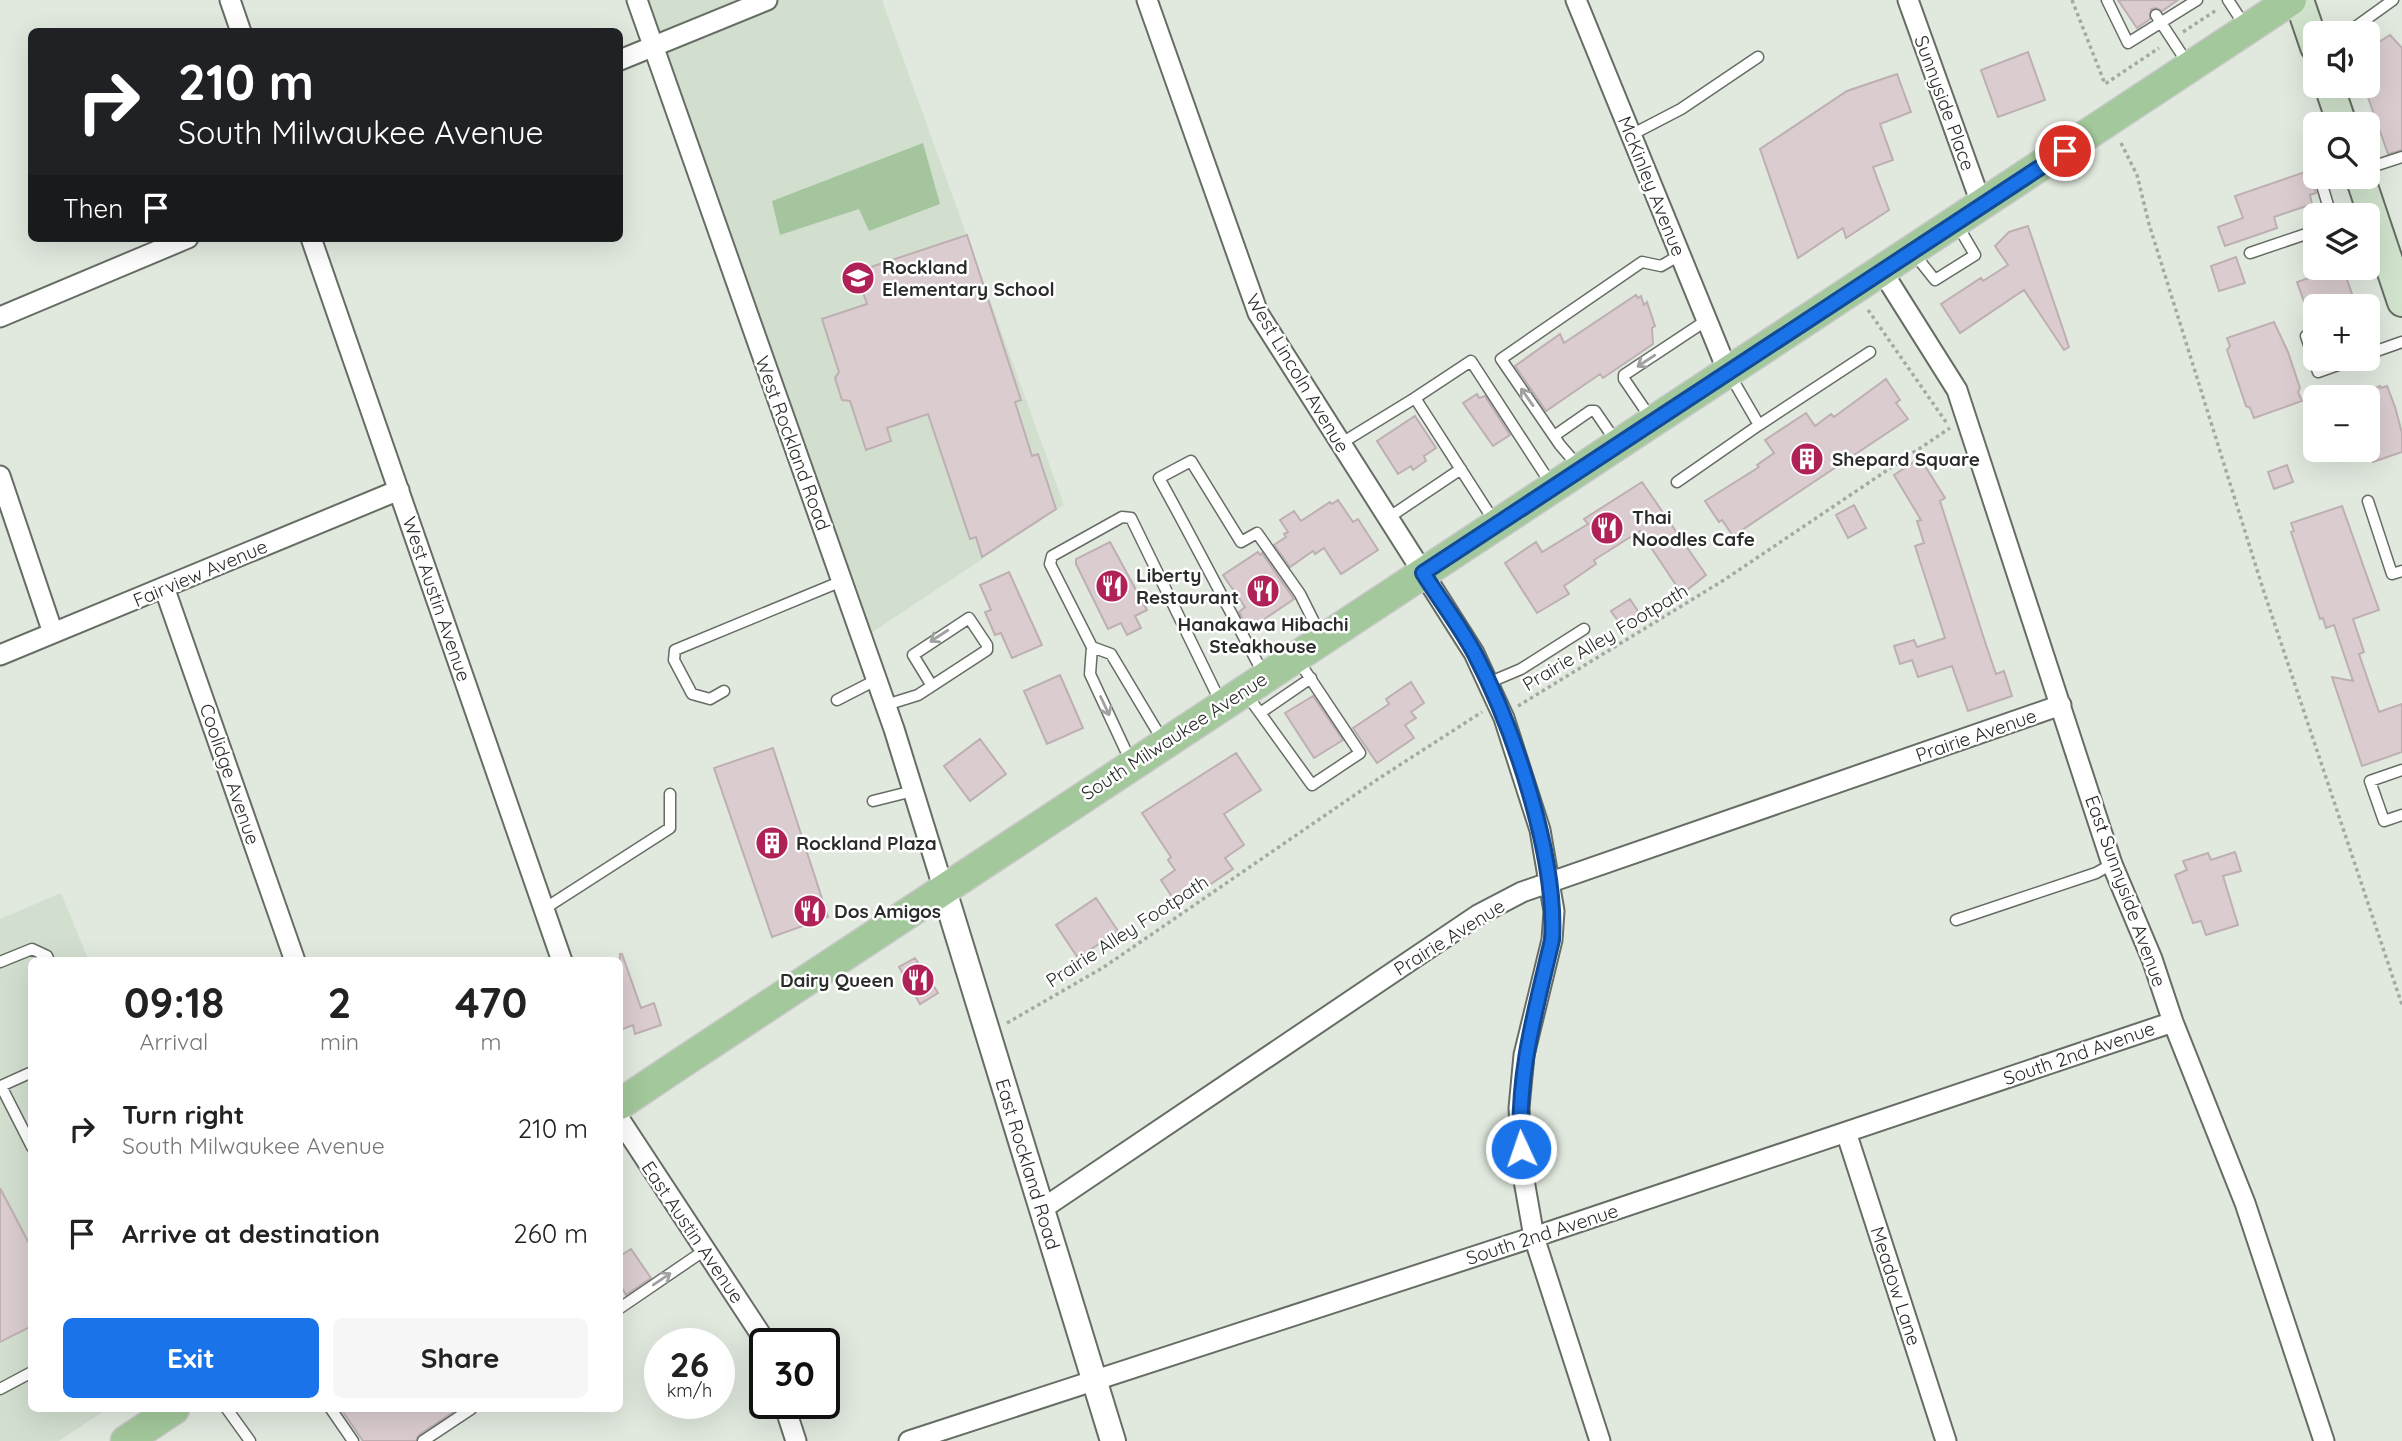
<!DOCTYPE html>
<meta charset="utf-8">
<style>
:root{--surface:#fff;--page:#f6f6f6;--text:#222;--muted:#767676;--accent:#1a73e8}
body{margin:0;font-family:Quicksand,sans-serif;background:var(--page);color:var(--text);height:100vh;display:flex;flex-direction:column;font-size:26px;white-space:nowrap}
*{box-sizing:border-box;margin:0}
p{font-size:23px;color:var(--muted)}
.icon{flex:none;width:38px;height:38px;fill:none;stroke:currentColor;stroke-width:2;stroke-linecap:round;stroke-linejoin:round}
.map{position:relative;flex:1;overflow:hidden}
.details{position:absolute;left:28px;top:957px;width:595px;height:455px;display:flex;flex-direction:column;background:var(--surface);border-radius:10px;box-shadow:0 7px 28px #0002}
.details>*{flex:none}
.banner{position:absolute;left:28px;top:28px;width:595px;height:214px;border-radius:10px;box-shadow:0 7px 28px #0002;background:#202124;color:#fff;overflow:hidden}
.tools{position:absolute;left:2303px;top:21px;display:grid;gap:14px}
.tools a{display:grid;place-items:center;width:77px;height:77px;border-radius:10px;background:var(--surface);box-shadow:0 7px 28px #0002;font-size:35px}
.speed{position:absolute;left:644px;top:1328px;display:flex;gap:14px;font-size:35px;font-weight:700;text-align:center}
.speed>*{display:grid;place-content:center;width:91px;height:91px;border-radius:50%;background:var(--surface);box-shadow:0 7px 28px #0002;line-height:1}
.speed small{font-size:18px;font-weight:400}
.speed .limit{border:4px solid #111;border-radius:10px;background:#fff;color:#111}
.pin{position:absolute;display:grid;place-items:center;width:60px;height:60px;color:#fff;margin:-30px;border:4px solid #fff;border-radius:50%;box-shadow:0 2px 7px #0007}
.me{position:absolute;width:77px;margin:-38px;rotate:357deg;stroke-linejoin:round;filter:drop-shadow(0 0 5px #0008)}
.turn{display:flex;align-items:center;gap:24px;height:147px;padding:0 35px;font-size:32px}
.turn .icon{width:91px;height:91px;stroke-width:2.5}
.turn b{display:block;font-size:49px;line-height:60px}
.then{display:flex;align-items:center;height:66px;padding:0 35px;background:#0003;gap:14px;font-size:26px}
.eta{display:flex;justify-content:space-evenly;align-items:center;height:119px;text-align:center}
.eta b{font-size:42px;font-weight:700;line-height:49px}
.button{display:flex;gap:14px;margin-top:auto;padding:14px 35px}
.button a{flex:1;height:80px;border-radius:10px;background:var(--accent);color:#fff;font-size:28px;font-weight:700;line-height:80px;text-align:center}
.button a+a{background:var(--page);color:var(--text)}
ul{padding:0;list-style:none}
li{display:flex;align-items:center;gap:21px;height:105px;padding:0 35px}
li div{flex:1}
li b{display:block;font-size:26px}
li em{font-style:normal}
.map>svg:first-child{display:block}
.built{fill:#d2dfcf}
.green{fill:#a4c59d}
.building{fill:#dacccf;stroke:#bdafb2;stroke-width:2}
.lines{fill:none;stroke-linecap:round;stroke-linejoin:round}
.service-casing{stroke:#666d64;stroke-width:13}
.minor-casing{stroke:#666d64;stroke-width:23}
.tertiary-casing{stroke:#666d64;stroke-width:28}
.secondary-casing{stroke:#666d64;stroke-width:32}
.primary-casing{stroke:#c7c8c7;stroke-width:33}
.path{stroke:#a4aaa3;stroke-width:3.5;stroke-dasharray:3.5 3.5;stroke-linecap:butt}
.service{stroke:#fff;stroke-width:10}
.minor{stroke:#fff;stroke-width:19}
.tertiary{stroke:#fff;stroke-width:24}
.secondary{stroke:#d1e3cd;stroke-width:28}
.primary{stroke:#a3c89b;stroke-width:30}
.oneway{stroke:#9fa09f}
.route-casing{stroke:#114b97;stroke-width:18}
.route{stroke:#1a73e8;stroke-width:12}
.labels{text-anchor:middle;stroke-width:5;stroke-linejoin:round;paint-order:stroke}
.street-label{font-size:19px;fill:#292c29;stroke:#fff}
.poi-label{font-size:19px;font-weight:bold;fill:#292c29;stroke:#fff;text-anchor:start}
</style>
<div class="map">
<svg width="2402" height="1441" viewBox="0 0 2402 1441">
<rect width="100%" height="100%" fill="#e1e9df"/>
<path class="built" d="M636,0H882L1064,505L862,639Z
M61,893L89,961H32V1409H107L59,1441H0V919Z"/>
<path class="green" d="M923,143L940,204L869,231L859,209L780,235L772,201Z"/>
<path class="building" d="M2118,0H2178L2162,11L2156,8L2151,9L2150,19L2137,28Z
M2390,35L2402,48V150L2388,154L2364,86H2368V49Z
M2028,52L2045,100L1998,117L1981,70Z
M1897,74L1911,112L1880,124L1893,160L1873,167L1889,210L1846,238L1843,228L1798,258L1760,149L1847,91Z
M2308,171L2316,193L2310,195L2312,204L2274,217L2277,228L2225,246L2218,227L2243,218L2235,196Z
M2028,226L2069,347L2064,350L2024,290L1960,333L1941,304L1981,278L1983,281L2008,265L1995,246L2009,232Z
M967,235L1021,400L1015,402L1032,456L1038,454L1056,509L982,557L976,537L970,539L928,414L887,428L891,441L866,450L850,401L842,400L835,378L839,372L822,319L867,304L856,272Z
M2236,257L2245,283L2219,291L2211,266Z
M2337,268H2343L2352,294L2307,310L2297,282Z
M1636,295L1638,298L1641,296L1644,305L1647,302L1655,326L1652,328L1653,344L1603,378L1600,374L1546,411L1515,366L1560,334L1564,343Z
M2274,322L2288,352L2300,388L2298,392L2302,401L2254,418L2250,408L2246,406L2227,350L2230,346L2227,338Z
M1886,379L1900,400L1896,403L1908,419L1733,536L1722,520L1719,522L1705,501L1759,467L1757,465L1774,453L1765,440L1806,413L1815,426L1831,414L1834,417Z
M2380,386L2381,388L2387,386L2395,407L2402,433V452L2373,462L2368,447V391Z
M1477,394L1479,398L1485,396L1510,435L1493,446L1463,403Z
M1415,416L1436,448L1424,456L1426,461L1413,470L1411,466L1398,474L1377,441Z
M1920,458L1945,498L1940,501L1986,645L1996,674L2004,671L2012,696L1968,711L1952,666L1918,677L1912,660L1900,664L1894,646L1914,640L1917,647L1945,638L1915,546L1924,543L1917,521L1921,520L1894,475Z
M2287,465L2293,482L2274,489L2268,472Z
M1642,482L1706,575L1682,594L1640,531L1594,560L1596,564L1564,586L1569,594L1537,613L1505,563L1536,542L1542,552L1588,524L1584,519Z
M1338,500L1353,522L1358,519L1378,550L1341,574L1324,548L1315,554L1313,551L1290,567L1274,545L1286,537L1284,534L1288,532L1280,520L1294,511L1301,521L1330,502L1332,504Z
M1854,505L1866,528L1848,538L1836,515Z
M2342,506L2379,610L2353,619L2364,652L2359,654L2379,712L2402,704V752L2362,766L2332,677L2353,681L2334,625L2326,628L2323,618L2320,619L2291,532L2294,531L2291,523Z
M1110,542L1147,610L1135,616L1141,628L1127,635L1121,623L1108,629L1076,564V559Z
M1258,552L1260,555L1262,553L1294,599L1254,626L1252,623L1247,627L1239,612L1245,607L1223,575Z
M1009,572L1042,645L1012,658L1001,633L995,635L985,612L991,610L980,585Z
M1630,599L1641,616L1623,628L1611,611Z
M1060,675L1083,728L1047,744L1024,691Z
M1411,682L1424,703L1411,712L1416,718L1405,725L1414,738L1377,763L1353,728L1389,704L1386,699Z
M1313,696L1343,740L1314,758L1285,713Z
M980,739L1006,774L970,801L944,766Z
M773,748L828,917L772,937L714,768Z
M1236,753L1261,790L1224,814L1244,845L1225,858L1233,869L1178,906L1161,880L1175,870L1168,860L1171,857L1142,813Z
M2235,852L2241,871L2223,876L2238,925L2206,935L2201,921L2193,923L2175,875L2187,870L2183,861L2208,853L2211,860Z
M1096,898L1118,931L1078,958L1056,925Z
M620,954H622L641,1008L654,1003L661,1025L635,1034L633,1025L620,1030Z
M915,958L938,993L920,1004L899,967Z
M0,1188L32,1249V1326L0,1342Z
M631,1249L651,1278L626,1295L620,1284V1256Z
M341,1409H458L419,1435L416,1441H363Z"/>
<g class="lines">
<defs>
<path id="service" d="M2107,0L2128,43L2197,0
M2228,0L2245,26
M2156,15L2188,64
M2347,33L2393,0
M1631,135L1681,109L1758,57
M2368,168L2402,157
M2331,215L2321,182L2340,177
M2250,253L2315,231
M1915,255L1935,280L1975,255L1958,226
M2315,333L2306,336L2318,372L2355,359
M2368,354L2402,342
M1415,398L1471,361L1551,484
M1652,420L1624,379V375L1707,320
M1759,425L1870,352
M1554,436L1590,411H1595L1617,443
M1340,444L1415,398L1494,521
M1578,466L1560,445L1501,359L1642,262L1661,266L1680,255
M1677,482L1759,425L1730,375
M2368,501L2392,574L2402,571
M1388,518L1461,469
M1092,647L1111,654L1163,741
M1263,673C1228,608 1195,543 1159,478L1191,461L1241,542L1257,533L1300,594L1321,636
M1488,683L1521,669L1584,629
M724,691L710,699L692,694L674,660L675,650L842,581
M1246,694L1260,713L1311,678
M837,700L876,680
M886,705L918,695L987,650V645L969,618L913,655L932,686
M1260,713L1312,785L1360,753L1298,660
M1131,762L1090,674L1092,647L1050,564L1052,556L1122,517L1131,518L1220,701
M2402,770L2370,781L2384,821L2402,815
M873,801L913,791
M544,909L670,828V794
M1956,920L2096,873L2112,864
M0,962L32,949L47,956L49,961
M32,1072L1,1086L32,1147
M620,1308L705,1250
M0,1389L32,1372
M227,1409L250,1441
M331,1409L353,1441
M423,1441L471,1409"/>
<path id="minor" d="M230,0L241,32
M637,0L894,729L943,887
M1147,0L1258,313L1474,653L1504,718L1540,830L1554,911L1552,940L1524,1055L1519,1108L1522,1169L1534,1237L1600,1441
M1576,0L1728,372
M1908,0L1982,206
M620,60L767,0
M311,238L562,961
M1882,271L1957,390L2112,864L2152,959L2173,1022L2245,1203L2324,1441
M0,317L188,238
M0,476L53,633
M164,587L295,961
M0,655L399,490
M620,1120L767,1344
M1846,1132L1946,1441
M1042,1209L1478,915L1522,892L2061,705
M784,1404L796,1441
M909,1441L1534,1237L2173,1022"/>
<path id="tertiary" d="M943,887L1113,1441"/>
<path id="secondary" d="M2299,0L2315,47
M2329,86L2342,124
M2360,177L2402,302"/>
<path id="primary" d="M620,1104C1174,732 1736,372 2291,0
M126,1441L174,1409"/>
</defs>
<use href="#service" class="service-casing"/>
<use href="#minor" class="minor-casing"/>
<use href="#tertiary" class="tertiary-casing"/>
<use href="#secondary" class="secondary-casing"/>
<use href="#primary" class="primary-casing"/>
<path class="path" d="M2072,0L2105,84L2159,48
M2183,32L2218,9
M2121,143L2137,175L2149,224L2263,589L2402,1005
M1868,310L1946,422
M1518,706L1724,580L1950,428
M1007,1023L1104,967L1378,779L1482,712"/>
<use href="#service" class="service"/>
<use href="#minor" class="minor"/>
<use href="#tertiary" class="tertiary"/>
<use href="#secondary" class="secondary"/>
<use href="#primary" class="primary"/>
</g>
<defs><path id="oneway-shaft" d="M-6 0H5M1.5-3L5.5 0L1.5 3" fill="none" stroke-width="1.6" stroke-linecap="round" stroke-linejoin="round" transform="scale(1.75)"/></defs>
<g class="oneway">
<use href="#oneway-shaft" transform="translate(1646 361) rotate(147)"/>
<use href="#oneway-shaft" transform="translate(1527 397) rotate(-125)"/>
<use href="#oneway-shaft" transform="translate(939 636) rotate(147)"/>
<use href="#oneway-shaft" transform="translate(1105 706) rotate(65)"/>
<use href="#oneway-shaft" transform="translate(662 1279) rotate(-34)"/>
</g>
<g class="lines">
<defs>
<path id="route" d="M1521,1149C1517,1073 1535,1013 1552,940C1557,856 1514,729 1475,654C1460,626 1440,600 1423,573L2065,151"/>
</defs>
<use href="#route" class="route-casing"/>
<use href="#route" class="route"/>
</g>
<defs>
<symbol id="school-disc" viewBox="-11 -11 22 22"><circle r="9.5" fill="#b02158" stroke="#fff"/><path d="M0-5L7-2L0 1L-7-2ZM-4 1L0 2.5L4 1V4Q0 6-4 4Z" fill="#fff"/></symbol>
<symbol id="building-disc" viewBox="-11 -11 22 22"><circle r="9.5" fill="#b02158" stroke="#fff"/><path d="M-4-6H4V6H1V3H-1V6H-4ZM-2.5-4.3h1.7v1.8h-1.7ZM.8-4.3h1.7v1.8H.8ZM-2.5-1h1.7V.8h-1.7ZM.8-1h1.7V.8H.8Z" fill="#fff"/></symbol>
<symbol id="restaurant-disc" viewBox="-11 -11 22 22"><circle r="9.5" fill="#b02158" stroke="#fff"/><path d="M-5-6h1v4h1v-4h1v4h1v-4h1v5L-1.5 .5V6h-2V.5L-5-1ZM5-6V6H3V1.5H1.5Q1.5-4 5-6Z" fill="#fff"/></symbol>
</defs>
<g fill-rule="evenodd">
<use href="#school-disc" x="839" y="259" width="38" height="38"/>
<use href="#building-disc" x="1788" y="440" width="38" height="38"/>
<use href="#restaurant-disc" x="1588" y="509" width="38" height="38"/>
<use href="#restaurant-disc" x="1093" y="567" width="38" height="38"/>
<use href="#restaurant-disc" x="1244" y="572" width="38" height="38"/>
<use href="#building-disc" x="753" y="824" width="38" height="38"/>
<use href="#restaurant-disc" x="791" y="892" width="38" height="38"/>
<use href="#restaurant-disc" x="899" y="961" width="38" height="38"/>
</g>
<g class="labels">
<g class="street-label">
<text transform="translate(1945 103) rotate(70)" y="7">Sunnyside Place</text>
<text transform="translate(1652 186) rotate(68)" y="7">McKinley Avenue</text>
<text transform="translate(1298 373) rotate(59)" y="7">West Lincoln Avenue</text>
<text transform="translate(793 443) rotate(70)" y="7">West Rockland Road</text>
<text transform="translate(200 573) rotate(-23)" y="7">Fairview Avenue</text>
<text transform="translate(437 599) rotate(71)" y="7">West Austin Avenue</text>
<text transform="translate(1605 637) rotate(-31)" y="7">Prairie Alley Footpath</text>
<text transform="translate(1976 735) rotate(-19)" y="7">Prairie Avenue</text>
<text transform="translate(1174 736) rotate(-33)" y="7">South Milwaukee Avenue</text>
<text transform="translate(230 774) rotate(71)" y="7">Coolidge Avenue</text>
<text transform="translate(2126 891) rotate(70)" y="7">East Sunnyside Avenue</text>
<text transform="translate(1127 931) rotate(-33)" y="7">Prairie Alley Footpath</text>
<text transform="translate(1449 937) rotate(-32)" y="7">Prairie Avenue</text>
<text transform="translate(2079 1053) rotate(-19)" y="7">South 2nd Avenue</text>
<text transform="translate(1028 1164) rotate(73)" y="7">East Rockland Road</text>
<text transform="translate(693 1232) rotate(56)" y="7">East Austin Avenue</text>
<text transform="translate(1542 1234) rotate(-18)" y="7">South 2nd Avenue</text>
<text transform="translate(1896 1286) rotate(72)" y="7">Meadow Lane</text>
</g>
<g class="poi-label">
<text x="882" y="274">Rockland<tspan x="882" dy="22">Elementary School</tspan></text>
<text x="1832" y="466">Shepard Square</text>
<text x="1632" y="524">Thai<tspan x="1632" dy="22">Noodles Cafe</tspan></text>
<text x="1136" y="582">Liberty<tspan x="1136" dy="22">Restaurant</tspan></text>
<text x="1263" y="631" text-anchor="middle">Hanakawa Hibachi<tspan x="1263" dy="22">Steakhouse</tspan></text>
<text x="796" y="850">Rockland Plaza</text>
<text x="834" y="918">Dos Amigos</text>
<text x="894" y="987" text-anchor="end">Dairy Queen</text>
</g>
</g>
</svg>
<div class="tools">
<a><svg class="icon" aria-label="sound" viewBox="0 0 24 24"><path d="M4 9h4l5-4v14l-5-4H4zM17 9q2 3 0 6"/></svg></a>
<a><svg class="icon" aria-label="search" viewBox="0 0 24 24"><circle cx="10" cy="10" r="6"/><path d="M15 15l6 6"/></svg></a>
<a><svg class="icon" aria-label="layers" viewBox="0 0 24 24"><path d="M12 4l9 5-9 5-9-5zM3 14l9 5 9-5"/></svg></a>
<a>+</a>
<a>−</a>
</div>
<div class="speed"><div>26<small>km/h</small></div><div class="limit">30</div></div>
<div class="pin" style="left:2065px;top:151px;background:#d93025"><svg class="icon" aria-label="arrive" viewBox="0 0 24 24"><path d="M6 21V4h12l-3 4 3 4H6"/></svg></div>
<svg class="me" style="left:1521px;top:1149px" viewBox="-20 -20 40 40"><circle r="17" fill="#1a73e8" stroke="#fff" stroke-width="3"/><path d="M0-11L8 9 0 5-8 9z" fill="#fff"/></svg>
<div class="banner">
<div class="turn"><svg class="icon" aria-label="right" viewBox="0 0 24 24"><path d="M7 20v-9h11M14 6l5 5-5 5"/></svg><div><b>210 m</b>South Milwaukee Avenue</div></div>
<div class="then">Then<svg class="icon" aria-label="arrive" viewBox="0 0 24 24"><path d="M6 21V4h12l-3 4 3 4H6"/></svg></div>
</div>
<section class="details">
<div class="eta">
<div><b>09:18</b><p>Arrival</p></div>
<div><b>2</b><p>min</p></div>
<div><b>470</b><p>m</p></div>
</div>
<ul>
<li><svg class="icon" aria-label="right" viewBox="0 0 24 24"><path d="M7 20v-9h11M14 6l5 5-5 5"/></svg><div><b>Turn right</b><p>South Milwaukee Avenue</p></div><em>210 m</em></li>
<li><svg class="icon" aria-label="arrive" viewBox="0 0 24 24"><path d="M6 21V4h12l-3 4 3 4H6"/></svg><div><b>Arrive at destination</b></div><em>260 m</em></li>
</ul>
<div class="button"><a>Exit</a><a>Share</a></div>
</section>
</div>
